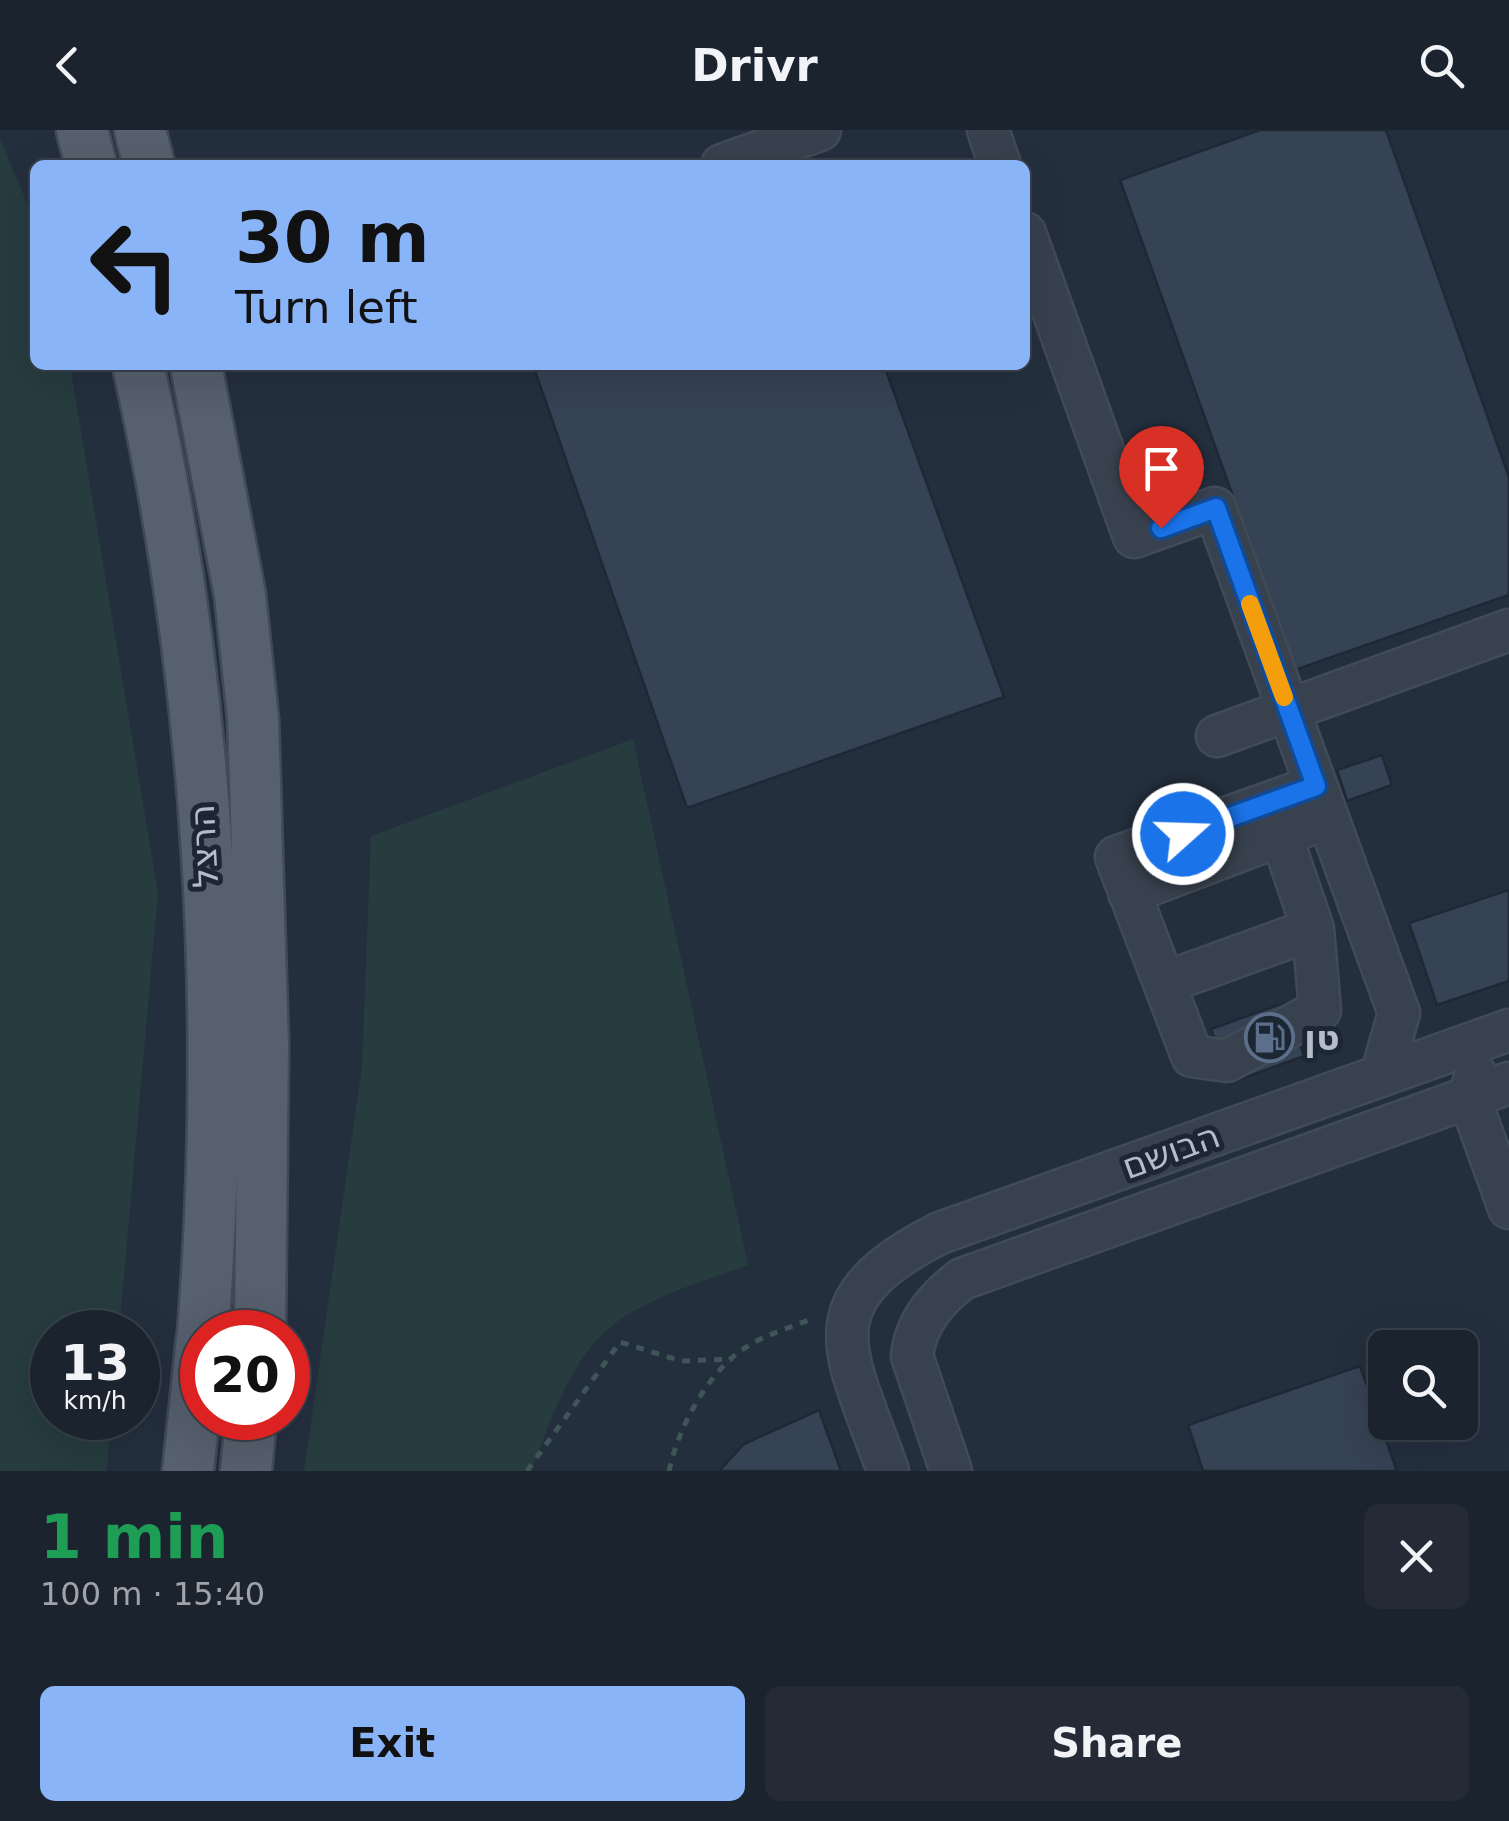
<!DOCTYPE html>
<meta charset="utf-8">
<style>
:root{--surface:#1b232e;--page:#242b36;--text:#f1f3f6;--muted:#a0a4aa;--line:#39404a;--accent:#8ab4f8}
body{margin:0;font-family:"DejaVu Sans","Noto Sans Hebrew",sans-serif;background:var(--page);color:var(--text);height:100vh;display:flex;flex-direction:column;font-size:38px;white-space:nowrap}
*{box-sizing:border-box;margin:0}
p{font-size:32px;color:var(--muted)}
.icon{flex:none;width:55px;height:55px;fill:none;stroke:currentColor;stroke-width:2;stroke-linecap:round;stroke-linejoin:round}
.map{position:relative;height:1341px;overflow:hidden}
.drawer{display:flex;flex-direction:column;background:var(--surface);flex:1}
.drawer>*{flex:none}
.hud{position:absolute;left:30px;top:30px;width:1000px;height:210px;border-radius:15px;box-shadow:0 10px 40px #0002,0 0 0 2px var(--line);background:#8ab4f8;color:#111;overflow:hidden}
.fabs{position:absolute;left:1368px;top:1200px;display:grid;gap:20px}
.fabs a{display:grid;place-items:center;width:110px;height:110px;border-radius:15px;background:var(--surface);box-shadow:0 10px 40px #0002,0 0 0 2px var(--line);font-size:50px}
.speed{position:absolute;left:30px;top:1180px;display:flex;gap:20px;font-size:50px;font-weight:700;text-align:center}
.speed>*{display:grid;place-content:center;width:130px;height:130px;border-radius:50%;background:var(--surface);box-shadow:0 10px 40px #0002,0 0 0 2px var(--line);line-height:1}
.speed small{font-size:25px;font-weight:400}
.speed .limit{border:15px solid #d22;background:#fff;color:#111}
.pin{position:absolute;display:grid;place-items:center;width:85px;height:85px;color:#fff;margin:-102px -42px;border-radius:50% 50% 50% 0;rotate:-45deg;box-shadow:0 0 10px #0007}
.pin .icon{rotate:45deg}
.me{position:absolute;width:110px;margin:-55px;rotate:70deg;stroke-linejoin:round;filter:drop-shadow(0 0 8px #0008)}
.turn{display:flex;align-items:center;gap:35px;height:210px;padding:0 40px;font-size:45px}
.turn .icon{width:130px;height:130px;stroke-width:2.5}
.turn b{display:block;font-size:70px;line-height:85px}
.round{display:grid;place-items:center;flex:none;width:105px;height:105px;border-radius:15px;background:var(--page)}
.overview{display:flex;align-items:center;justify-content:space-between;height:170px;padding:0 40px}
h1{font-size:60px;font-weight:700;line-height:75px;color:#1e9e55}
.cta{display:flex;gap:20px;margin-top:auto;padding:20px 40px}
.cta a{flex:1;height:115px;border-radius:15px;background:var(--accent);color:#111;font-size:40px;font-weight:700;line-height:115px;text-align:center}
.cta a+a{background:var(--page);color:var(--text)}
header{display:flex;justify-content:space-between;align-items:center;height:130px;padding:0 40px;background:var(--surface);font-size:45px;font-weight:700}
.map>svg:first-child{display:block}
.green{fill:#263c3f}
.building{fill:#364354;stroke:#1f2835;stroke-width:2.5}
.lines{fill:none;stroke-linecap:round;stroke-linejoin:round}
.minor-casing{stroke:#414a57;stroke-width:45}
.major-casing{stroke:#414a57;stroke-width:55}
.path{stroke:#3f5557;stroke-width:5;stroke-dasharray:8 8;stroke-linecap:butt}
.minor{stroke:#38414e;stroke-width:40}
.major{stroke:#56606e;stroke-width:50}
.route-casing{stroke:#114b97;stroke-width:25}
.route{stroke:#1a73e8;stroke-width:18}
.slow{stroke:#f59e0b;stroke-width:18}
.labels{text-anchor:middle;stroke-width:10;stroke-linejoin:round;paint-order:stroke}
.street-label{font-size:35px;fill:#b4bcc9;stroke:#1d2633}
.poi-label{font-size:35px;font-weight:bold;fill:#b4bcc9;stroke:#1d2633;text-anchor:start}
</style>
<header><svg class="icon" aria-label="back" viewBox="0 0 24 24"><path d="M15 5l-7 7 7 7"/></svg>Drivr<svg class="icon" aria-label="search" viewBox="0 0 24 24"><circle cx="10" cy="10" r="6"/><path d="M15 15l6 6"/></svg></header>
<div class="map">
<svg width="1509" height="1341" viewBox="0 0 1509 1341">
<rect width="100%" height="100%" fill="#242f3e"/>
<path class="green" d="M0,9L35,92V235H70L158,763L119,1202H52V1288H111L107,1341H0Z
M633,609L748,1135C705,1151 651,1166 614,1194C570,1228 551,1291 531,1341H304L362,937L371,706Z"/>
<path class="building" d="M1260,0H1386L1509,347V465L1295,540L1120,50Z
M533,235H884L1004,567L687,678Z
M1382,625L1392,655L1347,671L1337,640Z
M1509,760V851L1437,875L1409,793Z
M1284,873L1304,926L1230,953L1211,899Z
M1360,1236L1397,1341H1203L1188,1295Z
M819,1280L841,1341H719L744,1314Z"/>
<g class="lines">
<defs>
<path id="minor" d="M988,0L1000,35
M722,35L820,0
M1025,103L1134,407L1215,378L1399,883L1381,946
M1217,606L1509,500
M1281,705L1313,799L1320,880L1227,931L1192,926L1116,727L1316,656
M1129,763L1305,696
M1164,853L1313,799
M1476,945L1469,967L1509,1078
M888,1341C846,1221 804,1172 940,1103L1509,900
M951,1341L912,1226C916,1192 936,1169 962,1149L1509,953"/>
<path id="major" d="M82,0L91,35
M140,0L149,35
M138,235C209,550 228,880 203,1202
M196,235L240,465L253,589L263,913L260,1202
M188,1341L202,1208
M246,1341L251,1288"/>
</defs>
<use href="#minor" class="minor-casing"/>
<use href="#major" class="major-casing"/>
<path class="path" d="M527,1341L620,1212L681,1231L733,1229
M669,1341C678,1298 709,1239 748,1216C767,1204 792,1197 814,1188"/>
<use href="#minor" class="minor"/>
<use href="#major" class="major"/>
</g>
<g class="lines">
<defs>
<path id="route" d="M1161,398L1216,378L1316,656L1183,704"/>
</defs>
<use href="#route" class="route-casing"/>
<use href="#route" class="route"/>
<path class="slow" d="M1250,474L1284,567"/>
</g>
<defs>
<symbol id="fuel-ring" viewBox="-11 -11 22 22"><circle r="9.5" fill="#1d2633" stroke="#5c6f8a" stroke-width="1.5"/><path d="M-5.5-6h7V0h2V4h1.3V-2.5L3-4.5l.8-.8L6-3V5H2.5V1h-1V6h-7ZM-4.2-4.7v3.2H.2V-4.7Z" fill="#5c6f8a"/></symbol>
</defs>
<g fill-rule="evenodd">
<use href="#fuel-ring" x="1242" y="880" width="55" height="55"/>
</g>
<g class="labels">
<g class="street-label">
<text transform="translate(204 716) rotate(-93)" y="12">הרצל</text>
<text transform="translate(1171 1021) rotate(-20)" y="12">הבושם</text>
</g>
<g class="poi-label">
<text x="1304" y="920">טן</text>
</g>
</g>
</svg>
<div class="fabs">
<a><svg class="icon" aria-label="search" viewBox="0 0 24 24"><circle cx="10" cy="10" r="6"/><path d="M15 15l6 6"/></svg></a>
</div>
<div class="speed"><div>13<small>km/h</small></div><div class="limit">20</div></div>
<div class="pin" style="left:1161px;top:398px;background:#d93025"><svg class="icon" aria-label="arrive" viewBox="0 0 24 24"><path d="M6 21V4h12l-3 4 3 4H6"/></svg></div>
<svg class="me" style="left:1183px;top:704px" viewBox="-20 -20 40 40"><circle r="17" fill="#1a73e8" stroke="#fff" stroke-width="3"/><path d="M0-11L8 9 0 5-8 9z" fill="#fff"/></svg>
<div class="hud">
<div class="turn"><svg class="icon" aria-label="left" viewBox="0 0 24 24"><path d="M17 20v-9H6M10 6l-5 5 5 5"/></svg><div><b>30 m</b>Turn left</div></div>
</div>
</div>
<section class="drawer">
<div class="overview"><div><h1>1 min</h1><p>100 m · 15:40</p></div><a class="round"><svg class="icon" aria-label="close" viewBox="0 0 24 24"><path d="M6 6l12 12M18 6L6 18"/></svg></a></div>
<div class="cta"><a>Exit</a><a>Share</a></div>
</section>
